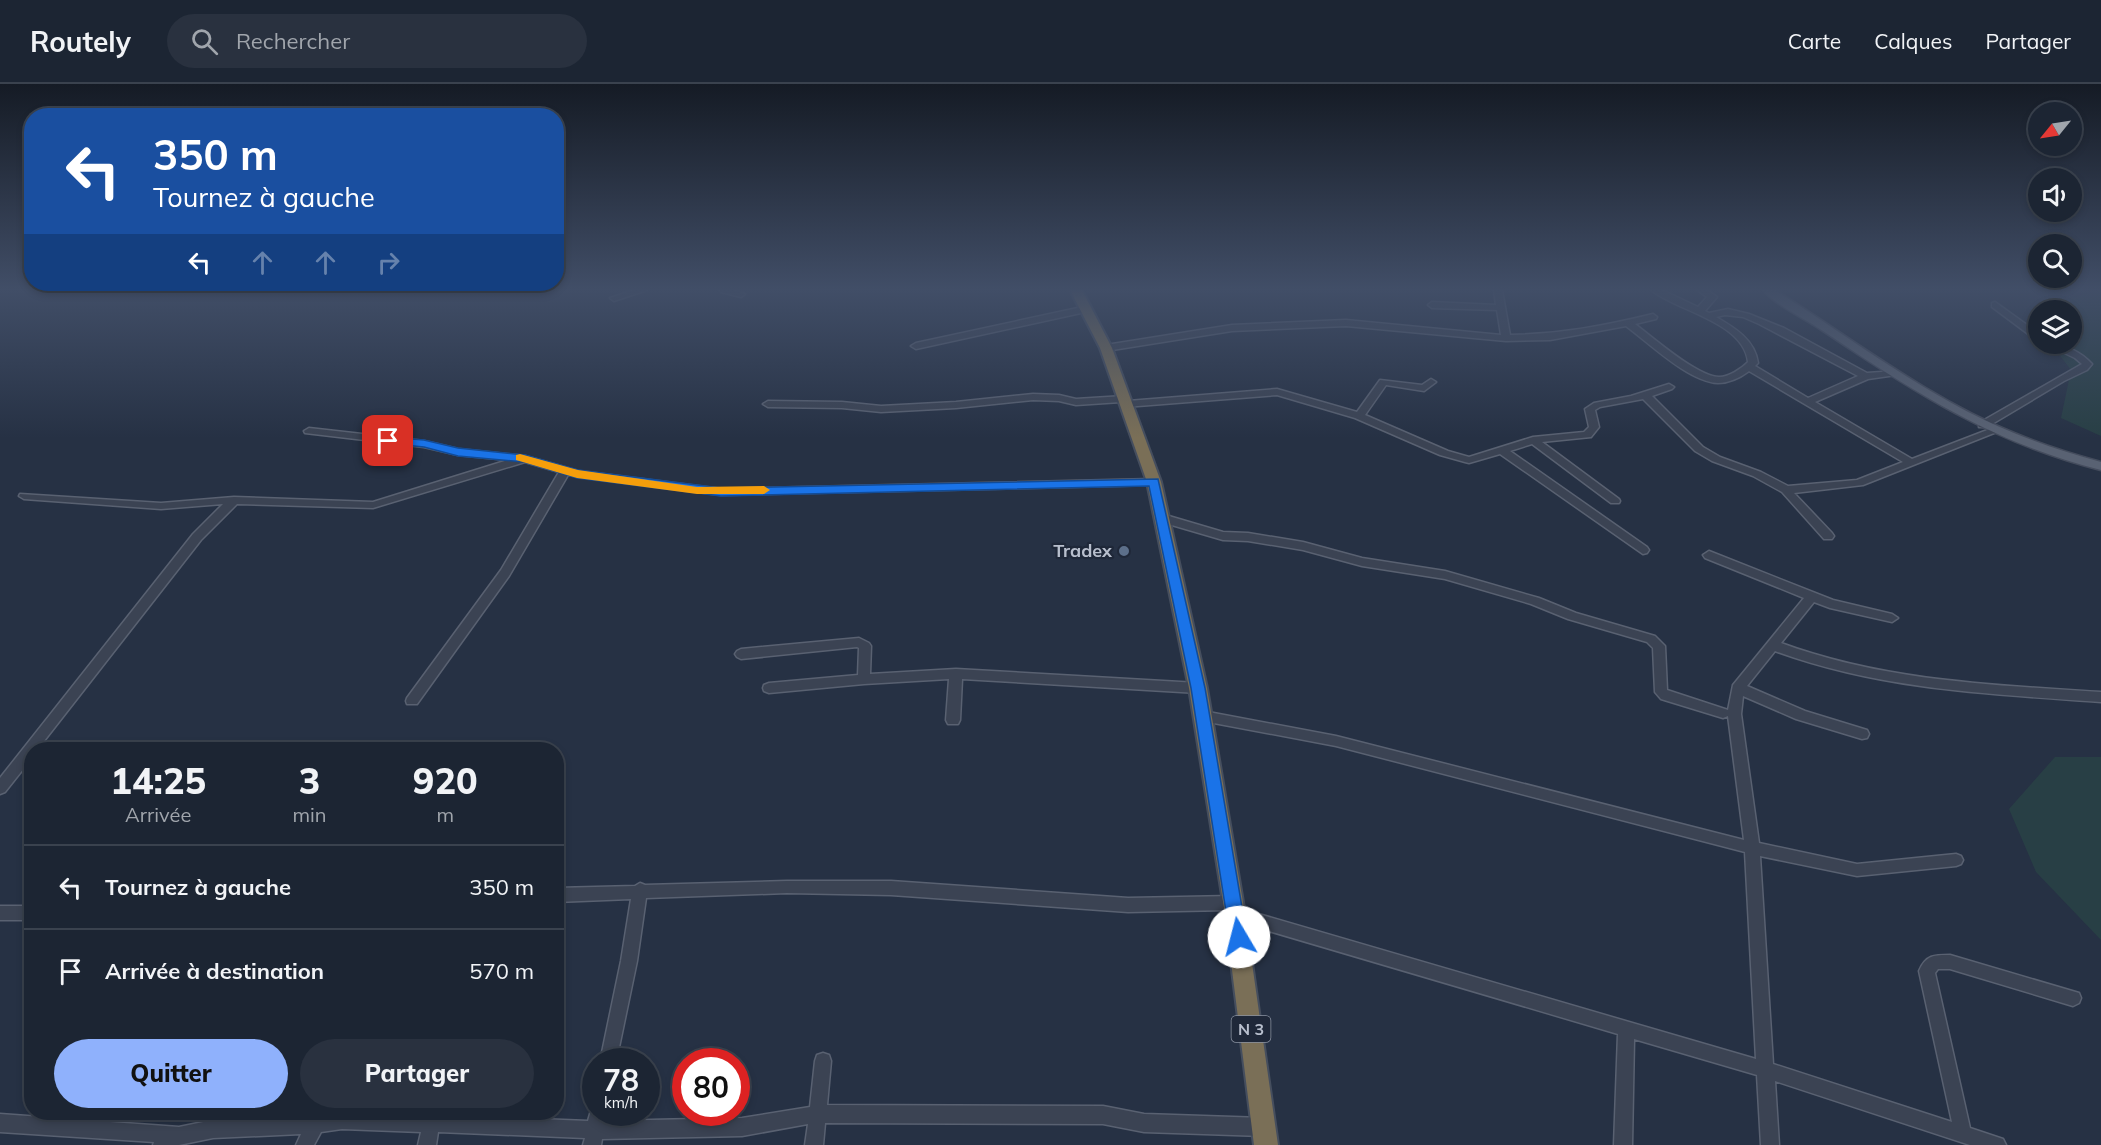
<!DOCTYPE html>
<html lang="fr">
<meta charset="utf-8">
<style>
:root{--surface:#1c2533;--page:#29313f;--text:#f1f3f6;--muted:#a0a5ac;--line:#3a424e;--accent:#8fb1fc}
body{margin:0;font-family:Mulish,sans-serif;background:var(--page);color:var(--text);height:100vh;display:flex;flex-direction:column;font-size:22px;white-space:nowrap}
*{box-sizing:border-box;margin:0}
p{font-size:20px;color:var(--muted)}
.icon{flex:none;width:33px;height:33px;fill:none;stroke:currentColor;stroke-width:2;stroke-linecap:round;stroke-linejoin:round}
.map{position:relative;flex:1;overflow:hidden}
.side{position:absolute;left:24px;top:658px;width:540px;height:378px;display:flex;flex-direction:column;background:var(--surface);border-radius:24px;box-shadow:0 3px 9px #0003,0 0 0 2px var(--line)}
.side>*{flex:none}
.banner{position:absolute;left:24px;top:24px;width:540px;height:183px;border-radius:24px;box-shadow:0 3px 9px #0003,0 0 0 2px var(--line);background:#1a4fa0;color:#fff;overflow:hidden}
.needle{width:39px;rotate:240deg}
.tools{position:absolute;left:2028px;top:18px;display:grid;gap:12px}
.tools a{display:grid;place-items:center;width:54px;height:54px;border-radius:50%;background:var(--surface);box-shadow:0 3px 9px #0003,0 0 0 2px var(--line);font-size:30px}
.speed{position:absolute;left:582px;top:964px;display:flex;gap:12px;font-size:30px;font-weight:700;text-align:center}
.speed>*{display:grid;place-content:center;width:78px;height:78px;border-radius:50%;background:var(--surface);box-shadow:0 3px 9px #0003,0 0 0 2px var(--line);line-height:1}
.speed small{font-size:15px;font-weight:400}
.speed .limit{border:9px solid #d22;background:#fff;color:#111}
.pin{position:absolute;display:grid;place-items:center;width:51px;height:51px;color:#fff;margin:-26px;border-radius:12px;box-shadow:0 3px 9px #0006}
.me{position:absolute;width:66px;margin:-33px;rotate:352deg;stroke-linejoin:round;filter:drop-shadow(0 0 4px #0008)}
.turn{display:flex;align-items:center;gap:21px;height:126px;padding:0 30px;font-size:27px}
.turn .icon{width:78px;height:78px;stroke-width:2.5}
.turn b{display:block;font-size:42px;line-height:51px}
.lanes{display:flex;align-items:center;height:57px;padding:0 30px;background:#0003;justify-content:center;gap:30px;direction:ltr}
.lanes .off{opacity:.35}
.eta{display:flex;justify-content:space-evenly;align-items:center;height:102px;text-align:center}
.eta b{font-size:36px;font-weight:800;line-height:42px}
.action{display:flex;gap:12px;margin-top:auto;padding:12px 30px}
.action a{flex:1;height:69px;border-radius:36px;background:var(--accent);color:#111;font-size:24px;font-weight:800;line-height:69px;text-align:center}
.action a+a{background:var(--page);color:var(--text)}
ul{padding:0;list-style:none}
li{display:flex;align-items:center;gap:18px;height:84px;padding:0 30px;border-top:2px solid var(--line)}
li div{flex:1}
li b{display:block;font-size:22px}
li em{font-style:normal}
header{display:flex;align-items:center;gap:36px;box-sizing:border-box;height:84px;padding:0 30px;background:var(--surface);border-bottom:2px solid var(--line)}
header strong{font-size:28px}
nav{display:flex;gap:33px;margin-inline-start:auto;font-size:21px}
.search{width:420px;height:54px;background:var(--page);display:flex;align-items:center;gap:15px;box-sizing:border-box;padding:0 21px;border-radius:33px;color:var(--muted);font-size:22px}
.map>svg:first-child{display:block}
.green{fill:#283f45}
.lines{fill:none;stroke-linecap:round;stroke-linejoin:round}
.minor-casing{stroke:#596171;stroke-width:3}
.major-casing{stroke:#444c5d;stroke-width:3}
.highway-casing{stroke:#454e5e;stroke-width:4}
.minor{fill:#3b4353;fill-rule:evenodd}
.major{fill:#596273;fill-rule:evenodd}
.highway{fill:#7a6f57;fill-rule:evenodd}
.route{fill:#1a73e8;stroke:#114b97;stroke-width:1.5}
.slow{fill:#f59e0b}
.service-dot{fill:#5c6f8a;stroke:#1f2839;stroke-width:2}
.labels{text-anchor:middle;stroke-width:4.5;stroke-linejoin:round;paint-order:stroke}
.shield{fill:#1f2839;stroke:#8a92a1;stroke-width:1.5}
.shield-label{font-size:16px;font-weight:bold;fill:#b8bfcd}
.poi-label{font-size:18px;font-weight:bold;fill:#b8bfcd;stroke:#1f2839;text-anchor:end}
</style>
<header>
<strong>Routely</strong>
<div class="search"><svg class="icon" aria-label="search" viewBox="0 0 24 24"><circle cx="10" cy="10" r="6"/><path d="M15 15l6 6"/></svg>Rechercher</div>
<nav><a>Carte</a><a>Calques</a><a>Partager</a></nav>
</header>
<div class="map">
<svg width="2101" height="1061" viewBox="0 0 2101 1061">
<rect width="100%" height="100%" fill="#263144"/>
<path class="green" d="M2097,206H2101V352L2061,334L2071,286L2051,260H2072V226H2055L2057,219Z
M2055,673H2101V856L2036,788L2009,725Z"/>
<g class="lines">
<defs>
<path id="minor" d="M634,206H647L614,217L610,214Z
M720,206H734L745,210L741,213L721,208Z
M1494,206H1502L1510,251C1561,250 1604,242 1653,230L1657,233L1656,235L1635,240C1652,253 1698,293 1719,293C1729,293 1741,285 1748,278C1744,238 1677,227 1651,206H1662L1698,223L1707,213L1697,206H1707L1717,213L1705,227L1709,229L1728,225L1749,230L1784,244L1867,289L1896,287V291L1868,295L1815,318L1912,375L1990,345L1994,344L1999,347L1863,401L1794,409L1832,449L1834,452L1832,455H1824L1782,408L1753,392L1712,377L1695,367L1643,315L1600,323L1595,326L1599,343L1591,353L1542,358L1619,415L1620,417L1619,419H1611L1532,360L1510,367L1647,463L1649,466L1647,469L1643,470L1500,370L1469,379L1465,378L1440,371L1355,334L1277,311L1125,323L1122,322L1121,318L1076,321L1059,317L1033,316L956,324L881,328L842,324L768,323L763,320L768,317L842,318L881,322L956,318L1033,310L1059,311L1076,315L1124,312L1127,313L1128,317L1277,305L1357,328L1380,296L1422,301L1431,295L1436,298L1424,307L1386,301L1365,331L1448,367L1469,373L1533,353L1584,348L1589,343L1585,325L1594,319L1631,312L1669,300L1674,303L1672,305L1652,312L1703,363L1720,373L1761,388L1788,402L1857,396L1903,378L1749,287C1741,293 1729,299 1718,299C1689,298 1649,259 1626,242L1550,256L1506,257L1346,242L1232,247L1106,267L1101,264L1106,261L1232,241L1346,236L1501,251L1497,226L1432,224L1428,221L1432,218L1496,221ZM1725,231L1743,233L1759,240L1858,292L1808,314L1755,282L1758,279C1755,256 1735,244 1716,233Z
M1995,218L2038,249V256L2035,255L1992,223V219Z
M1087,222L1091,225L1090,227L916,265L911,262L916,259Z
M2049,260C2065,260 2081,268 2092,280L2087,286L2064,297L1987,343H1979V339L2082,280L2075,274L2050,262Z
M309,344L424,357L458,365L525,372L578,387L721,405L1154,395L1159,398L1154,401L721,411L568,391L509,492L417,620H407L406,617L407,614L501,486L559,388L525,378L373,424L237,420L201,456L37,666H32V674L5,708L0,710V694L193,450L223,420L161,425L24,415L19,412L20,410L161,419L234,413L373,418L508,376L458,371L424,363L305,349L304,347Z
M1162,430L1223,448L1248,449L1303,458L1362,474L1445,487L1539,514L1576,529L1655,552L1665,562L1667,606L1728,626L1733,601L1804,514L1705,474L1703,471L1709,467L1833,516L1892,530L1898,534L1892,538L1830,524L1814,518L1781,559C1884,597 1992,601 2101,608V618C1989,610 1882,606 1775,567L1747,602L1805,627L1867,646L1869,650L1867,654L1862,655L1796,635L1743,612L1741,630L1759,759L1857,780L1956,770L1961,772L1963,776L1961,780L1956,782L1857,792L1760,772L1773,980L1952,1038L1919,887C1926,871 1934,871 1950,871L2079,909L2081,914L2079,919L2073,922L1950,885H1938L1935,889L1970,1044L2003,1055L2006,1061H1970L1775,997L1779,1061H1761L1757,991L1634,955L1632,1061H1614L1618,950L1235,837L1230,835L1227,830L1229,826L1128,828L891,811L787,809L646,814L637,877L616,978H600L621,877L631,815L556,818V804L635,802L640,799L645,801L787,797H891L1128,814L1233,812L1238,814L1241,819L1238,824L1756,975L1745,768L1336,662L1203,637L1198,636L1196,632L1198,628L1203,627L1336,652L1744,756L1728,632L1723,634L1661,615L1655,608L1653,564L1647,558L1568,535L1531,520L1445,495L1362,482L1303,466L1248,457L1223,456L1158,437L1157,434L1158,431Z
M859,554L869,559L871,562L870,590L956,585L1198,599L1203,601L1204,604L1203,607L1198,609L962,595L960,636L958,640H948L946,636L949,595L864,600L769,609L764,607L763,604L764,601L769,599L858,591L859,564L857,563L741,575L737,573L735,570L737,567L741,565Z
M0,822H32V836H0Z
M823,969L829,971L831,977L827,1021L1103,1022L1144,1030L1263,1034L1269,1037L1272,1043L1269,1049L1263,1052L1144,1048L1103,1040L825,1039L823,1061H805L808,1040L742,1052L602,1055L601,1061H583L585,1054L438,1048L436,1061H418L421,1048L342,1045L321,1048L314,1061H296L301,1050L213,1054L179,1061H153L154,1058L0,1048V1030L179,1043L213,1036L292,1034L330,1029L425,1031V1029H443L442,1031L588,1037L592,1023L596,1021V1029H607L605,1037L742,1034L810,1023L815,977L817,971Z"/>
<path id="major" d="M1763,206H1775C1853,255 1928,314 2014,349C2043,361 2071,370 2101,378V386C1993,359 1914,308 1823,247C1806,235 1775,221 1763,206Z"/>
<path id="highway" d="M1070,206H1082L1112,264L1161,398L1207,604L1245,830L1278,1061H1254L1225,830L1189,604L1147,398L1100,264Z"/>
</defs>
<use href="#minor" class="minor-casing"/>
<use href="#major" class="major-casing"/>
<use href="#highway" class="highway-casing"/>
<use href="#minor" class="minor"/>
<use href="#major" class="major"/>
<use href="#highway" class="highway"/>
</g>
<linearGradient id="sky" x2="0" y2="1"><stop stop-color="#151b25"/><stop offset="0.58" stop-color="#414e67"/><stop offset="1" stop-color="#414e67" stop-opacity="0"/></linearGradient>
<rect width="2101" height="354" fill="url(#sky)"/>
<path class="route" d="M388,353L424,356L458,364L525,371L578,386L721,404L1158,395L1205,604L1247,853L1245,859L1239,861L1232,859L1230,853L1191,604L1149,402L721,412L577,394L524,378L458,372L424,363L384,359L382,357Z"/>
<path class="slow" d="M520,370L578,386L697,403L764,402L770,406L764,410H697L577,394L516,376V371Z"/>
<circle class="service-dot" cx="1124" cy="467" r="6"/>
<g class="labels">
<rect class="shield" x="1231.5" y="932" width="39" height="26" rx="4.5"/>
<g class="shield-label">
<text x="1251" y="951">N 3</text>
</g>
<g class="poi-label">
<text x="1112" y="473">Tradex</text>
</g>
</g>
</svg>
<div class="tools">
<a><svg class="needle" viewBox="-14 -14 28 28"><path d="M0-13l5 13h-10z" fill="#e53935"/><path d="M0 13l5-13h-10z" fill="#a0a5ac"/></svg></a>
<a><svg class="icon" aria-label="sound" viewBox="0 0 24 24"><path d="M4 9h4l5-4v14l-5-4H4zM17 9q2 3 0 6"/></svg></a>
<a><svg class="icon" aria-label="search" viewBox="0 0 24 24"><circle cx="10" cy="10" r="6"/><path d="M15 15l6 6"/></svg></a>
<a><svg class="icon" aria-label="layers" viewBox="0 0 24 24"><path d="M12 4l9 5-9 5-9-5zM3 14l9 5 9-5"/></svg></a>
</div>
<div class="speed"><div>78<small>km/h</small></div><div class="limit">80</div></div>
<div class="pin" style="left:388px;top:357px;background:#d93025"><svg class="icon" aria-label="arrive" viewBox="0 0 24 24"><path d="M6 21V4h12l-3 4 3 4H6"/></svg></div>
<svg class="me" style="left:1239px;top:853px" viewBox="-20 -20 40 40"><circle r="19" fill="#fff"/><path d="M0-13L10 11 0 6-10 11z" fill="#1a73e8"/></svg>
<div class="banner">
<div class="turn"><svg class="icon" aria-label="left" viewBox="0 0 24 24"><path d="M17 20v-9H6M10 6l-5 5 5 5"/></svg><div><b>350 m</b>Tournez à gauche</div></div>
<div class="lanes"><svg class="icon" aria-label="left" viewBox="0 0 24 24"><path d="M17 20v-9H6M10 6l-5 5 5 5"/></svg><svg class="icon off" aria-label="ahead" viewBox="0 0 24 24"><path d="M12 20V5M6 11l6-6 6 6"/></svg><svg class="icon off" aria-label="ahead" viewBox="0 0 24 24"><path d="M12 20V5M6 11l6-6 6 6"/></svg><svg class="icon off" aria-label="right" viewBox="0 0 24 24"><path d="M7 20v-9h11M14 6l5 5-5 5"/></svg></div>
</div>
<section class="side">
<div class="eta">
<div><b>14:25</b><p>Arrivée</p></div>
<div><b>3</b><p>min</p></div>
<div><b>920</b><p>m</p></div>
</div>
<ul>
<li><svg class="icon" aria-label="left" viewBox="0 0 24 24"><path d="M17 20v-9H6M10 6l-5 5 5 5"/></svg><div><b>Tournez à gauche</b></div><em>350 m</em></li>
<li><svg class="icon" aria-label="arrive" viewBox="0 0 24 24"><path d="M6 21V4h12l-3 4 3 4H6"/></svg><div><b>Arrivée à destination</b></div><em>570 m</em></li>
</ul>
<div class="action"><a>Quitter</a><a>Partager</a></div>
</section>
</div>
